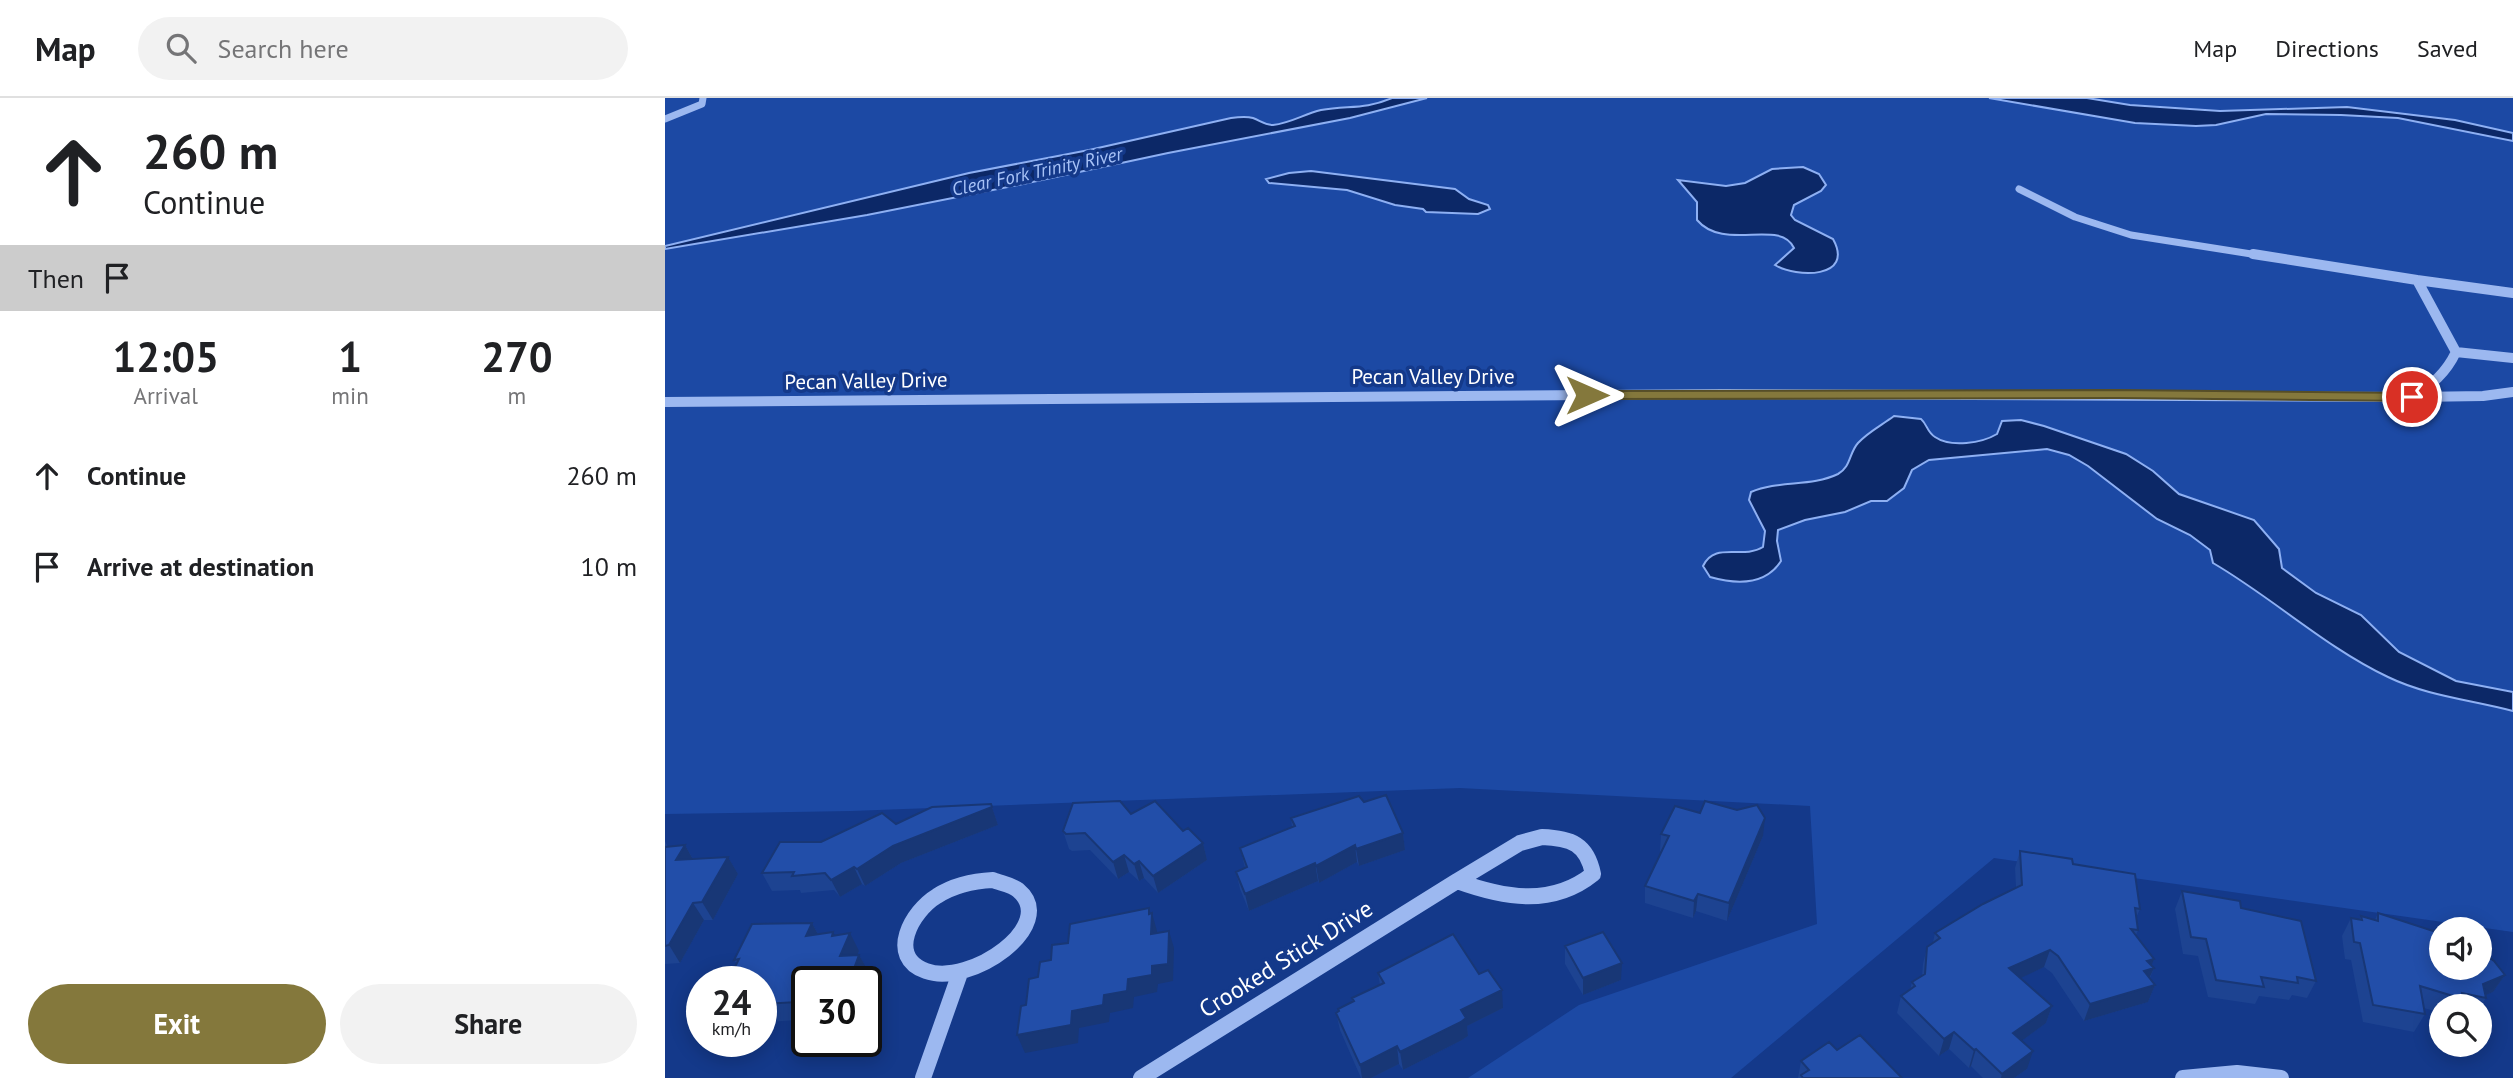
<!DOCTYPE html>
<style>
:root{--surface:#fff;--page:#f2f2f2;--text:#202124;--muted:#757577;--line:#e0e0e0;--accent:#84783c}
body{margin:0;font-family:"PT Sans",sans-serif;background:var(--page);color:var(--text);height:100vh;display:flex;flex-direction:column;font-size:26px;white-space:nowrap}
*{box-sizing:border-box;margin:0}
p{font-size:23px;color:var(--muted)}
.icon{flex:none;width:38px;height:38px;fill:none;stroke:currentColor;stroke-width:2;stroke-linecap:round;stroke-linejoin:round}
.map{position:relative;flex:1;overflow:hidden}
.details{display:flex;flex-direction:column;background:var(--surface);width:665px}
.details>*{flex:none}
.guide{background:#fff;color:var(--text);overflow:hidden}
.controls{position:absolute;left:1764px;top:819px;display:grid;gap:14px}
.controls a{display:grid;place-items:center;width:63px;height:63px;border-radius:50%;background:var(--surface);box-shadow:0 4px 18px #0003;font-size:35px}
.speed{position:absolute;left:21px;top:868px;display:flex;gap:14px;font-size:35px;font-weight:700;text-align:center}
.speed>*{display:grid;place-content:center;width:91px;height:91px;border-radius:50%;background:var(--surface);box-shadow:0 4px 18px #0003;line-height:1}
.speed small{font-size:18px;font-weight:400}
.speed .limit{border:4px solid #111;border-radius:10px;background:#fff;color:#111}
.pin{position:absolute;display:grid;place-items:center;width:60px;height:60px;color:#fff;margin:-30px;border:4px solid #fff;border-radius:50%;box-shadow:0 2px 7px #0007}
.me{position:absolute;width:77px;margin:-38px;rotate:90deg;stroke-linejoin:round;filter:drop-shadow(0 0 5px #0008)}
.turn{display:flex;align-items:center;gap:24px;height:147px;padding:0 28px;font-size:32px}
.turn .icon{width:91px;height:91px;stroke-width:2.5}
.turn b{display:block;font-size:49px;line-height:60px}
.then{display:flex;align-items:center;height:66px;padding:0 28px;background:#0003;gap:14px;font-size:26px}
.eta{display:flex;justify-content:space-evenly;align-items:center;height:119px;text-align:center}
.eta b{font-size:42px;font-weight:700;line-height:49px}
.action{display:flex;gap:14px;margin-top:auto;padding:14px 28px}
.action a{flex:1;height:80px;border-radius:42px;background:var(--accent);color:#fff;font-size:28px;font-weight:700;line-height:80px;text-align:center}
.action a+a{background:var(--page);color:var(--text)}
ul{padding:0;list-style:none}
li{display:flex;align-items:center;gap:21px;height:91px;padding:0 28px}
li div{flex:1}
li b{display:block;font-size:26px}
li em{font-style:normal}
header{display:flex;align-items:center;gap:42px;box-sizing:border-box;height:98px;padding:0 35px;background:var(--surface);border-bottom:2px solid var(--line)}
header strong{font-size:33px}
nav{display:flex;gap:38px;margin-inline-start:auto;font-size:24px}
.search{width:490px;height:63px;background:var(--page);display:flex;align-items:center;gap:18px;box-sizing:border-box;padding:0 24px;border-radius:38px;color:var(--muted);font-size:26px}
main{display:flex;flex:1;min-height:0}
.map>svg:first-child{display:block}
.green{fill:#1c49a4}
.water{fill:#0c2867;stroke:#8eb0f3;stroke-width:2}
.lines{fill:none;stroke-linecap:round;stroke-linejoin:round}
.minor-far2{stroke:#9cb8f0;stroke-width:7}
.minor-far1{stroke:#9cb8f0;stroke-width:10}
.minor{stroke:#9cb8f0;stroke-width:16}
.wall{fill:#1d4391}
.shaded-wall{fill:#183776}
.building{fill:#224ea9;stroke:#183776;stroke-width:2}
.route{fill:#84783c;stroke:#564e27;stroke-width:2}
.labels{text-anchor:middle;stroke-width:7;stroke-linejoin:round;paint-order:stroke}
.far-water-label{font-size:19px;font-style:italic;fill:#a7c2f7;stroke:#14398a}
.street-label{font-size:21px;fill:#fff;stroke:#14398a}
.near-street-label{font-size:24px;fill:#fff;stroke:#14398a}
</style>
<header>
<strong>Map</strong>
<div class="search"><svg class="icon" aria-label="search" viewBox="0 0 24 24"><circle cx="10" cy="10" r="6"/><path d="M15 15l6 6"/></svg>Search here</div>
<nav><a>Map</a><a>Directions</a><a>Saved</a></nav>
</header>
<main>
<section class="details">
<div class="guide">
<div class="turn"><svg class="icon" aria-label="ahead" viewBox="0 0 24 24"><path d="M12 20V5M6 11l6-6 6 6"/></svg><div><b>260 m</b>Continue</div></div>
<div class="then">Then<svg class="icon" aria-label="arrive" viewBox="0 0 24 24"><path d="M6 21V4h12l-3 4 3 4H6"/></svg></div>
</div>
<div class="eta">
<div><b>12:05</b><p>Arrival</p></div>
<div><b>1</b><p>min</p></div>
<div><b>270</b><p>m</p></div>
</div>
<ul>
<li><svg class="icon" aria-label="ahead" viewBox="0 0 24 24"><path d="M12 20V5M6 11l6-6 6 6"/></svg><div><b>Continue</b></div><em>260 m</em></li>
<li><svg class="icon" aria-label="arrive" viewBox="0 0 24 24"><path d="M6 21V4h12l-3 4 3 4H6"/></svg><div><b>Arrive at destination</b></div><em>10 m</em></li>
</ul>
<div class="action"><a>Exit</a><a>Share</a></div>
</section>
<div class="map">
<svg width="1848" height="980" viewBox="0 0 1848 980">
<rect width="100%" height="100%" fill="#14398a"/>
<path class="green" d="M0,0H1848V834L1329,760L1066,980H803L914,907L1152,826L1145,708L795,690L186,713L0,716Z"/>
<path class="water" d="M727,0H762L685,20L503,55L358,86L202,117L0,151V148L304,75L424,52L566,20C573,19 581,18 588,20C596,23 599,27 608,27C626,25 639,16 656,12C683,7 699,12 727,0Z
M1324,0H1422L1465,7L1555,13L1682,9L1790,22L1848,35V43L1733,20L1676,17L1601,16L1551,27L1531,28L1470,25Z
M1138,69L1154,76L1161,87L1156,93L1129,107L1126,117L1130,122L1168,141C1190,181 1131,180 1110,167L1129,150C1115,120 1059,154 1032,122V104L1013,82L1061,88L1080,85L1107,71Z
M646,73L790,91L804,101L823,107L825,111L813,116L761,114L758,111L730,107L682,92L604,85L601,81L624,75Z
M1229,318L1256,321C1262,326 1262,334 1270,339C1286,350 1317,345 1332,336L1337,323L1356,322L1379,328L1461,356L1488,373L1514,396L1589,422L1614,451L1617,470L1651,495L1696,517L1734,554L1791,583L1848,594V613C1807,602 1762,598 1723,579C1660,549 1608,500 1548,465L1545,452L1525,437L1492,421L1423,368L1404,357L1382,351L1264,362L1247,372L1239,390L1222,403H1206L1180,414L1140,422L1113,432L1112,443L1116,463C1100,488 1070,486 1045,479L1038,468C1050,443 1077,462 1098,449L1100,433L1084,402L1086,394C1114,382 1146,389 1173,376C1186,369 1184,355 1193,345C1203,334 1217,327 1229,318Z"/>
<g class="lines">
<path class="minor-far2" d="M0,21L37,6L38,0
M1354,91L1410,119L1466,137L1599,158"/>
<path class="minor-far1" d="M1752,182L1848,195
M1791,254L1848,260
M1751,299L1818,298L1848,294
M0,304L1058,296L1747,299C1767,287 1781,275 1791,254L1752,182L1588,156"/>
<path class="minor" d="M877,739C906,740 922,746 928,776C887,809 839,800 792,783L855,745Z
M328,782C335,785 347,787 353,792C395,827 305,889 261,873C221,859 247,813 272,798C289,787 308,783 328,782Z
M258,980L295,875
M476,980L792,783
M1518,980L1572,975L1616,980"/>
</g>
<path class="wall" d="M699,704L738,735L740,752L694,768L692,764L654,785L653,783L584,813L575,791L571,774L580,770L575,750L627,729L626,720Z
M326,706L333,727L236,765L200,788L197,786L175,799L169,792L136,795L135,792L107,793L97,775L156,744L231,726Z
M466,716L518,733L538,745L542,762L493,795L479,780L474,783L464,774L453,781L425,752L407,753L404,751L398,733Z
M996,736L1098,738L1062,823L1031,813L1028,820L980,805V788L997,754L995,753Z
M0,743L3,749L20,747L28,761L63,759L73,776L48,822H39L15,865L0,866Z
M1355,753L1408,766L1475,811L1471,820L1473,832L1471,837L1489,870L1485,880L1490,887L1483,904L1419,923L1387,875L1379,869L1355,880L1387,908L1381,925L1356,943L1362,971L1349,980H1318L1306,968L1304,970L1284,951L1274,958L1232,915L1236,898L1245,892L1247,884L1257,878L1258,866L1262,849L1268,844L1270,835L1351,789L1350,770Z
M1517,793L1576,810L1651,883L1642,900L1627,897L1624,902L1594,898L1590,906L1543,899L1533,858L1518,856L1510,811Z
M1713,815L1818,855L1840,877L1828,894L1820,897L1821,900L1815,909L1776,908V915L1759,910L1760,916L1749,934L1698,924L1686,862L1680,861L1677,838L1686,820L1694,822L1696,818L1710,822Z
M147,825L153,836L170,837L194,853L192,857H194L204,874L142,884V935L138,931L132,922L104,924L99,917H96V884H70L66,877L72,866L69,862Z
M900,848L956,882L918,897L900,866Z
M713,875L814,876L838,910L802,928L803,938L797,942L738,972L734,966L706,980H696L675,932L671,915L674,913L673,911L688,904L687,900L715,887Z
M152,943H180L167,955Z
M1172,952L1237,980H1133L1136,963Z"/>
<path class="shaded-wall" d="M326,706L333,727L236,765L200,788L192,771L228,748Z
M1100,720L1098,738L1062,823L1064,805Z
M738,735L740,752L694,768L691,751Z
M538,745L542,762L493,795L488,778Z
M20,747L30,765L11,762Z
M690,747L692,764L654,785L651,768Z
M459,757L464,774L453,781L448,764Z
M63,759L73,776L48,822L37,804Z
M474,763L479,780L474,783L469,766Z
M650,765L653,783L584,813L580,796Z
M189,769L197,786L175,799L166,782Z
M1033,796L1031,813L1028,820L1029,803Z
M28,805L39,822L15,865L4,847Z
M484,810L487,820V815L492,833V853L486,836Z
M147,825L156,842L141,838Z
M504,833L509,850L508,883L493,886L492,894L469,899L468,910L445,915L444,924L414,930L413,945L360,955L352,937L439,897L463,881L487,868Z
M168,834L178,851L185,835L194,853L184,875L175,858L167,838Z
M1385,852L1379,869L1339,888L1344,870Z
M194,857L204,874L200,884H184Z
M1489,861L1485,871L1489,870L1481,887L1472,890L1482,863Z
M957,865L956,882L918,897V880Z
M1840,877L1828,894L1816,899L1818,886Z
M1490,887L1483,904L1419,923L1425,906Z
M837,892L838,910L802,928L803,938L797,942L738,972L735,954L796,912Z
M1387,908L1381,925L1343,953L1348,935Z
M1289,934L1284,951L1274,958L1279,941Z
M160,943H180L167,955Z
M732,948L734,966L706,980H697L695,967Z
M1311,951L1306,968L1304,970L1309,952Z
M1368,953L1362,971L1349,980H1336L1337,976Z"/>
<path class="building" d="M721,697L738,735L691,751L690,747L651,768L650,765L580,796L571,774L582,769L575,750L630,728L626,720L694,698L699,704Z
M455,703L466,716L490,703L518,733L523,730L538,745L488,778L474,763L469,766L459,757L448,764L420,735L401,736L398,733L408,705Z
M1040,703L1072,712L1092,707L1100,720L1064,805L1033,796L1029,803L980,788L1004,738L996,736L1010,708L1035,715Z
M326,706L327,709L228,748L192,771L189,769L166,782L160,775L127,778L129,774L97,775L115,744H156L217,715L231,726L267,709Z
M20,747L11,762L63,759L37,804L28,805L4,847L0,848V749Z
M1355,753L1407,761L1408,766L1470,776L1475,811L1470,810L1473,832L1466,831L1489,861L1482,863L1489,870L1479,873L1490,887L1425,906L1393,858L1385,852L1344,870L1387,908L1348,935L1368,953L1337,976L1311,951L1309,952L1289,934L1279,941L1236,898L1250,888L1247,884L1260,876L1262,849L1275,840L1270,835L1318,806L1357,787Z
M1517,793L1575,803L1576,810L1636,823L1651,883L1632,879L1633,885L1596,879L1599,889L1551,882L1541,841L1526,839Z
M484,810V816L487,815L486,836L504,833L503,866L487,868V877L463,881L462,893L439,897L438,907L407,913L406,927L352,937L356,908L361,907L364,881L373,879L375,864L386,862L387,847L403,845L405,826Z
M1713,815L1768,833L1789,827L1805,830L1807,831H1776V870H1815V837L1818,855L1829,863L1840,877L1818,886L1821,900L1797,895L1798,901L1755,888L1760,916L1708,907L1695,845L1689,844L1686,820L1697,822L1696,818L1713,823Z
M147,825L141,838L168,834L167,838L185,835L175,858L194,857L184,884H142V926L127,914L132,904L96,906V884H75L78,876L66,877L74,861L69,862L87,826Z
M938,834L957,865L918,880L900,848Z
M788,836L814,876L823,872L837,892L796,912L801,920L796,924L735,954L732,948L695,967L671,915L674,913L673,911L689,903L687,900L719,885L713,875Z
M1195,937L1237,980H1138L1136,977L1144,972L1136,963L1164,944L1172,952Z"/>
<path class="route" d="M1452,292L1747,295L1754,299L1747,303L1452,300L922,301L915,297L922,293Z"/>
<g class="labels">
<g class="far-water-label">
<text transform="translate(372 73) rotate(-12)" y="7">Clear Fork Trinity River</text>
</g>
<g class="street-label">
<text x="768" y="286">Pecan Valley Drive</text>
<text transform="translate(201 283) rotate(-1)" y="7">Pecan Valley Drive</text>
</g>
<g class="near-street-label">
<text transform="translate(621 861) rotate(-32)" y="8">Crooked Stick Drive</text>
</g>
</g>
</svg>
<div class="controls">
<a><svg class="icon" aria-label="sound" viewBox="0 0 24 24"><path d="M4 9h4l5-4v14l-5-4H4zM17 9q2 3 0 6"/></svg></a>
<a><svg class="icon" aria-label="search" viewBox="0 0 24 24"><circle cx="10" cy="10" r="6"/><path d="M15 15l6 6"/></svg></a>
</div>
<div class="speed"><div>24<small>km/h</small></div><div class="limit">30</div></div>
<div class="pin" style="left:1747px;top:299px;background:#d93025"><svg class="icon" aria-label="arrive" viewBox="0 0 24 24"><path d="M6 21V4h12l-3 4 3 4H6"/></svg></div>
<svg class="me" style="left:922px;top:297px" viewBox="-20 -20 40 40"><path d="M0-17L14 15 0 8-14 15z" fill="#84783c" stroke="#fff" stroke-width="4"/></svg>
</div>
</main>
